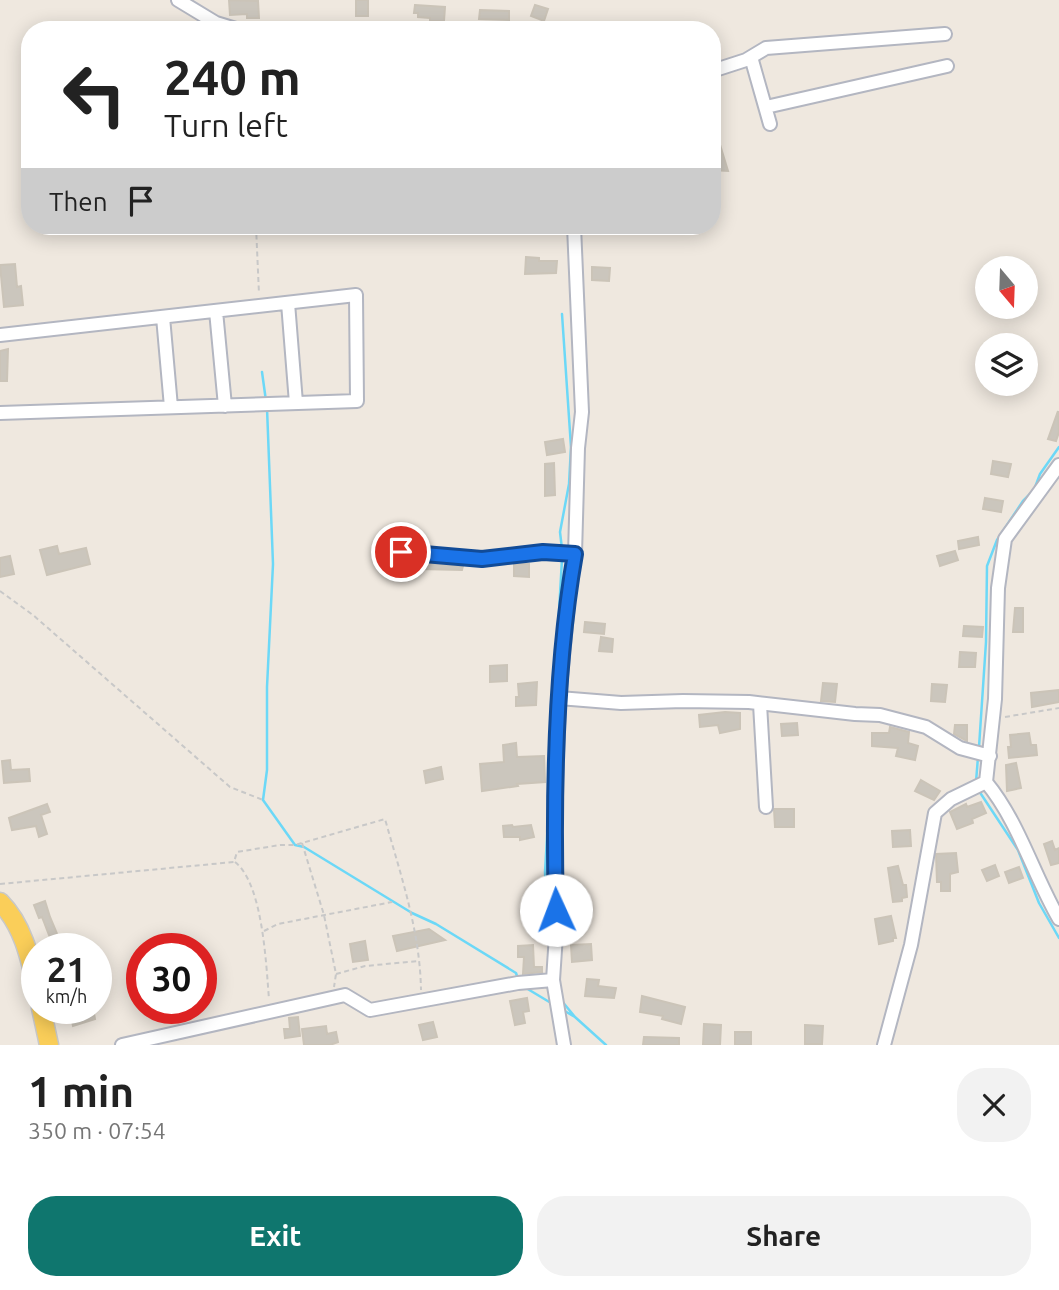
<!DOCTYPE html>
<meta charset="utf-8">
<style>
:root{--surface:#fff;--page:#f2f2f2;--text:#222;--muted:#767676;--accent:#0f766e}
body{margin:0;font-family:Ubuntu,sans-serif;background:var(--page);color:var(--text);height:100vh;display:flex;flex-direction:column;font-size:26px;white-space:nowrap}
*{box-sizing:border-box;margin:0}
p{font-size:23px;color:var(--muted)}
.icon{flex:none;width:38px;height:38px;fill:none;stroke:currentColor;stroke-width:2;stroke-linecap:round;stroke-linejoin:round}
.map{position:relative;height:1045px;overflow:hidden}
.panel{display:flex;flex-direction:column;background:var(--surface);flex:1}
.panel>*{flex:none}
.guide{position:absolute;left:21px;top:21px;width:700px;height:214px;border-radius:28px;box-shadow:0 4px 18px #0003;background:#fff;color:var(--text);overflow:hidden}
.needle{width:46px;rotate:161deg}
.buttons{position:absolute;left:975px;top:256px;display:grid;gap:14px}
.buttons a{display:grid;place-items:center;width:63px;height:63px;border-radius:50%;background:var(--surface);box-shadow:0 4px 18px #0003;font-size:35px}
.speed{position:absolute;left:21px;top:933px;display:flex;gap:14px;font-size:35px;font-weight:700;text-align:center}
.speed>*{display:grid;place-content:center;width:91px;height:91px;border-radius:50%;background:var(--surface);box-shadow:0 4px 18px #0003;line-height:1}
.speed small{font-size:18px;font-weight:400}
.speed .limit{border:10px solid #d22;background:#fff;color:#111}
.pin{position:absolute;display:grid;place-items:center;width:60px;height:60px;color:#fff;margin:-30px;border:4px solid #fff;border-radius:50%;box-shadow:0 2px 7px #0007}
.me{position:absolute;width:77px;margin:-38px;rotate:358deg;stroke-linejoin:round;filter:drop-shadow(0 0 5px #0008)}
.turn{display:flex;align-items:center;gap:24px;height:147px;padding:0 28px;font-size:32px}
.turn .icon{width:91px;height:91px;stroke-width:2.5}
.turn b{display:block;font-size:49px;line-height:60px}
.then{display:flex;align-items:center;height:66px;padding:0 28px;background:#0003;gap:14px;font-size:26px}
.round{display:grid;place-items:center;flex:none;width:74px;height:74px;border-radius:28px;background:var(--page)}
.summary{display:flex;align-items:center;justify-content:space-between;height:119px;padding:0 28px}
h1{font-size:42px;font-weight:700;line-height:52px}
.cta{display:flex;gap:14px;margin-top:auto;padding:14px 28px}
.cta a{flex:1;height:80px;border-radius:28px;background:var(--accent);color:#fff;font-size:28px;font-weight:700;line-height:80px;text-align:center}
.cta a+a{background:var(--page);color:var(--text)}
.map>svg:first-child{display:block}
.lines{fill:none;stroke-linecap:round;stroke-linejoin:round}
.stream{stroke:#6cd8f7;stroke-width:2.5}
.building{fill:#cbc6bd;stroke:#cbc4b8;stroke-width:2}
.minor-casing{stroke:#b3b6c1;stroke-width:16}
.primary-casing{stroke:#c8c8c8;stroke-width:21}
.path{stroke:#c8c8c8;stroke-width:2;stroke-dasharray:5 3.5;stroke-linecap:butt}
.minor{stroke:#fff;stroke-width:12}
.primary{stroke:#face59;stroke-width:18}
.route-casing{stroke:#114b97;stroke-width:18}
.route{stroke:#1a73e8;stroke-width:12}
</style>
<div class="map">
<svg width="1059" height="1045" viewBox="0 0 1059 1045">
<rect width="100%" height="100%" fill="#efe8df"/>
<g class="lines">
<path class="stream" d="M562,314L571,447L569,484L560,532L562,549
M262,372L266,401
M267,408L273,564L267,687V770L263,800L295,845L304,847L412,913L436,924L516,973L518,979
M556,664L562,559
M979,747L986,642L987,566L997,540L1023,501L1034,490L1040,474L1059,447
M976,782L978,757
M979,791L1018,850L1039,903L1059,938
M549,943L545,872L550,786
M526,988L551,1003
M561,1000L575,1017L606,1045
M563,1010L575,1017"/>
</g>
<path class="building" d="M229,0L258,1L259,18H247V14L230,15Z
M356,0H368V16H356Z
M415,5L445,7L444,21H430V18L418,17V13H414Z
M535,5L548,9L544,21L531,16Z
M480,10L509,11V20L479,19Z
M712,125H714L728,171L712,170Z
M526,257L539,258V261H557L556,273L525,274Z
M15,264L17,287L21,286L23,305L4,307L0,265Z
M592,267L610,268L609,281L592,280Z
M8,349L7,381H0V351Z
M1058,411L1059,432L1056,441L1048,439Z
M563,439L565,452L547,455L545,442Z
M993,461L1011,464L1008,477L991,474Z
M554,463L555,495L545,496V464Z
M985,498L1003,501L1001,512L983,509Z
M396,536H404V540L423,538L424,545L401,543L394,547H385V541L396,540Z
M978,537L979,545L959,549L958,541Z
M57,546L59,554L86,548L90,564L47,575L40,550Z
M955,551L958,560L940,566L937,556Z
M10,556L14,574L0,577V558Z
M419,562L463,566L462,570L419,569Z
M514,564H529V577L514,576Z
M1015,608H1023V632H1013Z
M585,622L605,624L604,634L584,632Z
M964,626L983,627L982,637L963,636Z
M601,637L613,639L612,652L599,651Z
M960,652L976,653L975,667H959Z
M507,665V681L490,682V666Z
M537,682L536,705L516,706V697H519L518,684Z
M823,683L837,684L835,702L821,701Z
M932,684L947,685L945,702L931,701Z
M1059,690V702L1032,707L1031,693Z
M725,712L740,713V729L720,733L718,725L700,727L699,715Z
M797,723L798,735L782,736L781,724Z
M955,725H967V741L954,734Z
M890,727L909,732L908,743L918,746L915,760L896,756L898,748L872,746V733H889Z
M1029,733L1031,745H1036L1037,755L1009,758L1008,747H1011L1010,735Z
M516,743L517,757L544,756L545,782L517,784L518,786L482,791L480,764L504,762L503,745Z
M10,760L11,770L29,769L30,781L4,783L2,761Z
M1016,763L1021,788L1007,791L1006,765Z
M441,767L443,779L426,783L424,771Z
M921,780L940,791L934,800L915,791Z
M981,802L986,813L972,819L973,823L957,829L950,812L966,804L967,807Z
M47,804L50,812L41,815L47,834L39,837L36,826L12,830L9,818Z
M774,809H794V827H775Z
M512,825L513,827L531,825L534,837L520,840V837H504L503,826Z
M910,830L911,846L893,847L892,831Z
M1052,841L1055,850L1059,848V863L1051,865L1044,844Z
M956,853L958,872L950,874V891H941V882H937L936,854Z
M995,865L999,876L987,881L982,870Z
M898,866L903,885H906L907,897L902,898V901L893,902L888,868Z
M1019,867L1023,878L1009,883L1005,872Z
M45,901L50,917L63,948H54L42,917L39,918L34,905Z
M891,916L896,938H893V941L879,944L875,919Z
M429,929L445,940L397,951L393,936Z
M365,941L368,960L353,962L350,944Z
M591,944L592,960L572,962L571,945Z
M533,945L534,967H542V972L523,974L524,957H518V946Z
M587,979L599,980L598,986L616,988L614,998L585,996Z
M642,996L685,1007L681,1024L662,1019L663,1016L640,1012Z
M527,998L529,1011L523,1012L525,1023L515,1025L510,1001Z
M69,1008H93L95,1019L73,1026Z
M298,1017L300,1036L285,1038L284,1029H290L289,1018Z
M433,1022L437,1037L423,1040L419,1025Z
M704,1024L721,1025L720,1045H703Z
M805,1025L823,1026L822,1044H805Z
M326,1026L327,1034L336,1032L338,1042L330,1045H304L302,1029Z
M735,1032H751V1045H735Z
M644,1037L679,1038V1045H643Z"/>
<g class="lines">
<defs>
<path id="minor" d="M178,0L216,23L239,30
M751,57L770,124
M712,71L746,60L766,48L945,34
M766,107L947,66
M288,303L296,403
M216,311L225,406
M163,317L171,407
M0,335L356,295L357,401L0,413
M1059,465L1005,539L998,588L995,699L986,782C1019,822 1033,874 1059,919
M401,552L482,559L543,552L575,554
M559,698L621,703L683,701L749,702L855,714L880,715L926,727L960,748L990,756
M760,704L766,807
M122,1045L345,995L370,1010L518,983L553,980
M564,1045L553,980L556,935L554,835L559,698L570,583L575,554L578,448L582,412L574,226
M884,1045L911,945L935,813L951,799L986,782"/>
<path id="primary" d="M0,902C23,925 30,958 37,989
M41,1008L49,1045"/>
</defs>
<use href="#minor" class="minor-casing"/>
<use href="#primary" class="primary-casing"/>
<path class="path" d="M256,226L259,294
M0,591L33,615L230,787L263,800
M1005,717L1059,708
M302,843L324,915L336,974L334,987
M235,862C263,884 266,964 269,999
M0,884L234,862L237,852L280,845H295L385,819C401,876 420,931 421,990
M264,931L278,924L392,902
M336,974L365,966L419,961"/>
<use href="#minor" class="minor"/>
<use href="#primary" class="primary"/>
</g>
<g class="lines">
<defs>
<path id="route" d="M401,552L482,559L543,552L575,554C555,667 553,795 556,910"/>
</defs>
<use href="#route" class="route-casing"/>
<use href="#route" class="route"/>
</g>
</svg>
<div class="buttons">
<a><svg class="needle" viewBox="-14 -14 28 28"><path d="M0-13l5 13h-10z" fill="#e53935"/><path d="M0 13l5-13h-10z" fill="#767676"/></svg></a>
<a><svg class="icon" aria-label="layers" viewBox="0 0 24 24"><path d="M12 4l9 5-9 5-9-5zM3 14l9 5 9-5"/></svg></a>
</div>
<div class="speed"><div>21<small>km/h</small></div><div class="limit">30</div></div>
<div class="pin" style="left:401px;top:552px;background:#d93025"><svg class="icon" aria-label="arrive" viewBox="0 0 24 24"><path d="M6 21V4h12l-3 4 3 4H6"/></svg></div>
<svg class="me" style="left:556px;top:910px" viewBox="-20 -20 40 40"><circle r="19" fill="#fff"/><path d="M0-13L10 11 0 6-10 11z" fill="#1a73e8"/></svg>
<div class="guide">
<div class="turn"><svg class="icon" aria-label="left" viewBox="0 0 24 24"><path d="M17 20v-9H6M10 6l-5 5 5 5"/></svg><div><b>240 m</b>Turn left</div></div>
<div class="then">Then<svg class="icon" aria-label="arrive" viewBox="0 0 24 24"><path d="M6 21V4h12l-3 4 3 4H6"/></svg></div>
</div>
</div>
<section class="panel">
<div class="summary"><div><h1>1 min</h1><p>350 m · 07:54</p></div><a class="round"><svg class="icon" aria-label="close" viewBox="0 0 24 24"><path d="M6 6l12 12M18 6L6 18"/></svg></a></div>
<div class="cta"><a>Exit</a><a>Share</a></div>
</section>
